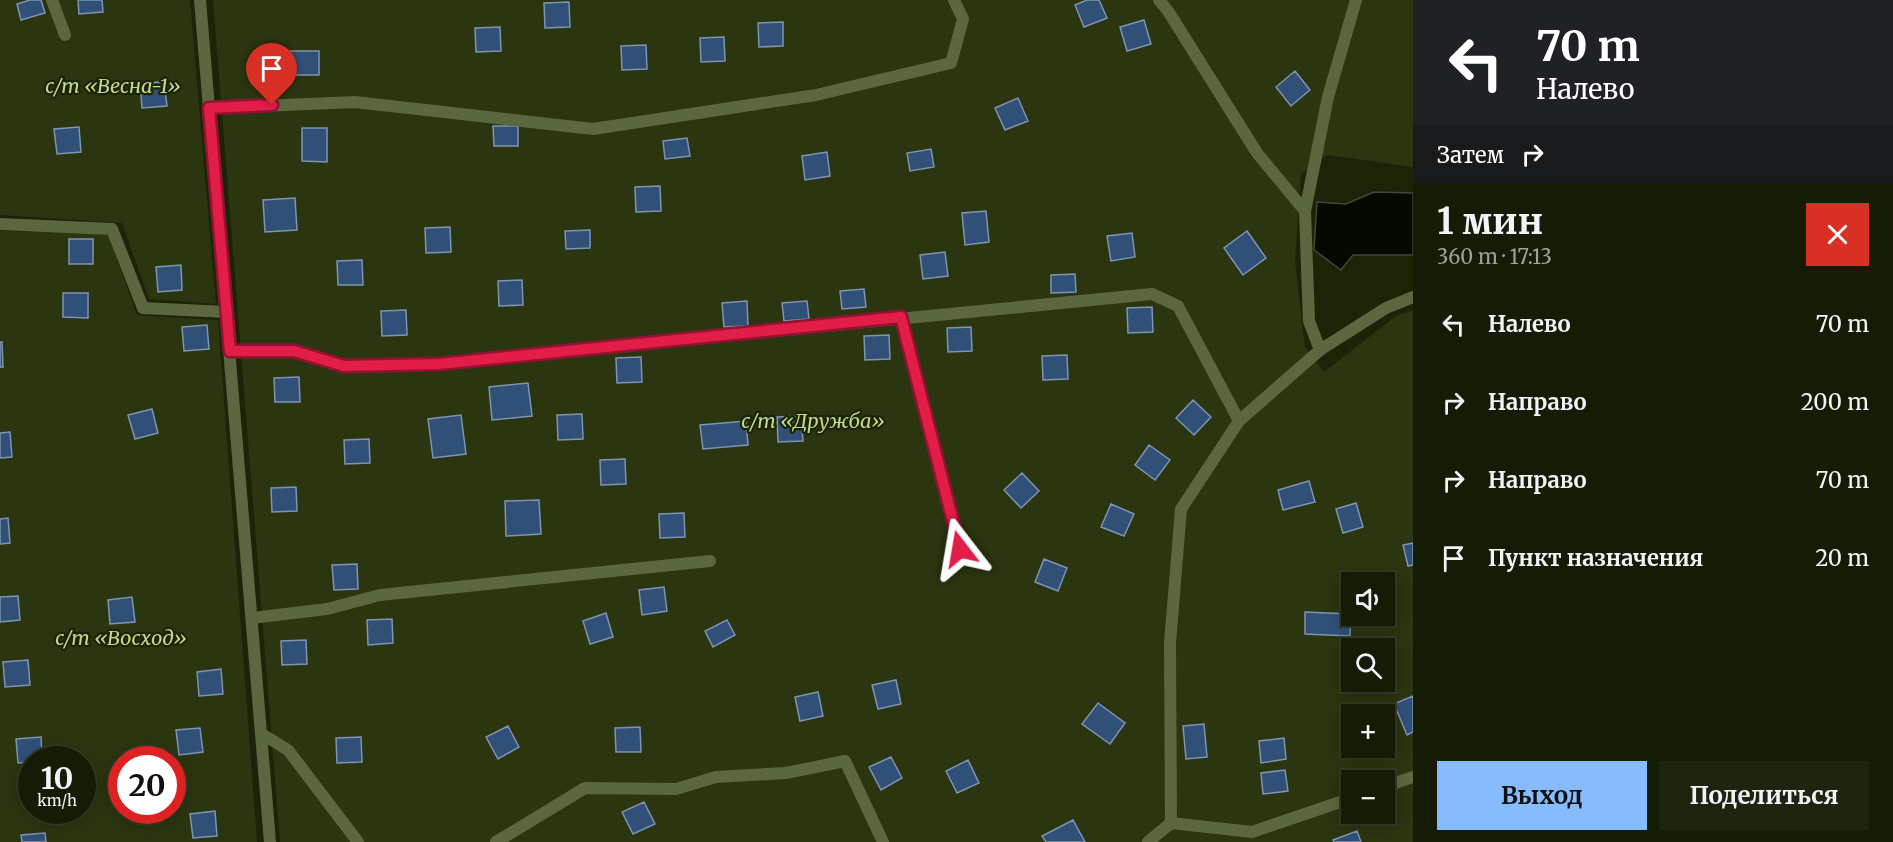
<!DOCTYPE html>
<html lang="ru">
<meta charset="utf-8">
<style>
:root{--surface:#151b05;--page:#1e240f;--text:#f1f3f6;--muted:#9da19a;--line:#343927;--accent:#87bbfb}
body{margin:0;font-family:Merriweather,serif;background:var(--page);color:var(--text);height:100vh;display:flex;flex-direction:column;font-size:22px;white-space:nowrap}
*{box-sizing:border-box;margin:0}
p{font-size:20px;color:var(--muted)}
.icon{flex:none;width:33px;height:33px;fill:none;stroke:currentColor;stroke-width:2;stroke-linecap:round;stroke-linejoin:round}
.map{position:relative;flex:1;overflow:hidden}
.side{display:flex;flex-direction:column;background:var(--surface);width:480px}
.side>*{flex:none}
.top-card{background:#202124;color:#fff;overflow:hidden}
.buttons{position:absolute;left:1341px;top:572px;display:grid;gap:12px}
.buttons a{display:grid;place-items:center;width:54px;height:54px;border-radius:0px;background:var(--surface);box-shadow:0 3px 15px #0003,0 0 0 2px var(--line);font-size:30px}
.speed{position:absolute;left:18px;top:746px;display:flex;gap:12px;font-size:30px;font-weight:700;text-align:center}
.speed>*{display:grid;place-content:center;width:78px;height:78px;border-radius:50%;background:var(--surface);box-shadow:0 3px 15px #0003,0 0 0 2px var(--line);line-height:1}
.speed small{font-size:15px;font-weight:400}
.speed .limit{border:9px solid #d22;background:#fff;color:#111}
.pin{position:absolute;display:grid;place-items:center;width:51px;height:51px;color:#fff;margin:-62px -26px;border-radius:50% 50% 50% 0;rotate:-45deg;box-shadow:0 0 6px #0007}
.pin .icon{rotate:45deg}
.me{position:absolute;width:66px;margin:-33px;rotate:346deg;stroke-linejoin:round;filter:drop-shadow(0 0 4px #0008)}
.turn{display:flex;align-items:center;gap:21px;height:126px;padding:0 24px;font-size:27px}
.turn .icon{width:78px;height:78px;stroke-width:2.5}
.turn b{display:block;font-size:42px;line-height:51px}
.then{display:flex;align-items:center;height:57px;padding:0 24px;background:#0003;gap:12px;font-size:22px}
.round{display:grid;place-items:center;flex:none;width:63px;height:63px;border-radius:0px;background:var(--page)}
.summary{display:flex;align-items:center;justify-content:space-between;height:102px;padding:0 24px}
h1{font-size:36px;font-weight:700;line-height:45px}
.cta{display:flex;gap:12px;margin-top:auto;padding:12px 24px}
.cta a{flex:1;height:69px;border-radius:0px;background:var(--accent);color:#111;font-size:24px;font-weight:700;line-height:69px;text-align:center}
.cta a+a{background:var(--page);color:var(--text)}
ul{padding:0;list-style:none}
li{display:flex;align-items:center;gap:18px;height:78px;padding:0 24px}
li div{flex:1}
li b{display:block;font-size:22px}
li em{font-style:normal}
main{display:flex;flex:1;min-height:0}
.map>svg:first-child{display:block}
.green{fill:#2b350f;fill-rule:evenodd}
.water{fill:#050a00;stroke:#42483c;stroke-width:1.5}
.building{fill:#315078;stroke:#7f94b0;stroke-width:1.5}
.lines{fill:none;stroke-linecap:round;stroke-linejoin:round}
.service{stroke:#5b673f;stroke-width:12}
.minor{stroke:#5b673f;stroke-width:12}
.route-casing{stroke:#92132f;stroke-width:15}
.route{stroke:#e11d48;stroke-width:10}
.labels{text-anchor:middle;stroke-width:4.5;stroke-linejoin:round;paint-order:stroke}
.park-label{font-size:20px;font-style:italic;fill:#c3da8b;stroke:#1c2407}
</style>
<main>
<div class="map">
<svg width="1413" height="842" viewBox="0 0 1413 842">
<rect width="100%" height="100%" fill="#1c2407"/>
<path class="green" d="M0,0H190L216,304L149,299L122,223L0,215Z
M213,0H1413V167L1327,155L1301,174L1295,262L1305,347L1324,372L1396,316L1413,310V842H280ZM1352,582H1384V615H1352ZM1352,648H1384V681H1352ZM1352,714H1384V747H1352ZM1352,780H1384V813H1352Z
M0,231L108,233L137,315L218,320L257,842H0ZM32,759H82V810H32ZM122,759H172V810H122Z"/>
<path class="water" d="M1374,192L1413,193V255H1353L1341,270L1314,250L1317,202L1346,204Z"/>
<path class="building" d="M30,0H41L45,13L21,20L17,4Z
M78,0H102L103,12L79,14Z
M1087,0H1099L1107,18L1084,27L1075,5Z
M569,2L570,27L545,28L544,3Z
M1144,20L1151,44L1127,51L1120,27Z
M783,22V46L759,47L758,23Z
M500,27L501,51L476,52L475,28Z
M724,37L725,61L701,62L700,38Z
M646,45L647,69L622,70L621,46Z
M286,51H319V75H285Z
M1295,71L1310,90L1291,106L1276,87Z
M164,82L167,106L142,108L140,83Z
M1018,98L1028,121L1005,130L995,108Z
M493,126H518V146H494Z
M79,127L81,152L57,154L54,129Z
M302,128H327V162L302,161Z
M687,138L690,156L665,159L663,141Z
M931,149L934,167L910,171L907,153Z
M827,152L830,176L805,180L802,156Z
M660,186L661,211L636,212L635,187Z
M295,198L297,230L265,232L263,200Z
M986,211L989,242L965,245L962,213Z
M450,227L451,252L426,253L425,228Z
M590,230V248L566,249L565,231Z
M1247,231L1266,258L1243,275L1224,248Z
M1132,233L1135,257L1111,261L1107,236Z
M69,239H93V264H69Z
M945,252L948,276L923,279L920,255Z
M362,260L363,285H338L337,261Z
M181,265L182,290L158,292L156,267Z
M1075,274L1076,292L1051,293V275Z
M522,280L523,305L499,306L498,281Z
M864,289L866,307L842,309L840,291Z
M63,293H88V318L63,317Z
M747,301L748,326L724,327L722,303Z
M807,301L809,319L784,321L782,303Z
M1152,307L1153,332L1128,333L1127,308Z
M406,310L407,335L382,336L381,311Z
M207,325L209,349L184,351L182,327Z
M971,327L972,351L948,352L947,328Z
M889,335L890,359L865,360L864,336Z
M0,342H2L3,367H0Z
M1067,355L1068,379L1043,380L1042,356Z
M641,357L642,382L617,383L616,358Z
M299,377L300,402H275L274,378Z
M528,383L532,416L492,420L489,387Z
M1193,400L1211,417L1194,435L1176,418Z
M152,409L158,433L135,439L128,415Z
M582,414L583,439L558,440L557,415Z
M461,415L466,454L433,458L428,419Z
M801,416L803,441L778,442L777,417Z
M746,421L748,445L703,449L700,425Z
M10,432L12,457L0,458V433Z
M369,439L370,463L345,464L344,440Z
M1149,445L1170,460L1155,480L1135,465Z
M625,459L626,484L601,485L600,460Z
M1022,473L1039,491L1021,508L1004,490Z
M1309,481L1315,502L1283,510L1278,490Z
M296,487L297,511L272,512L271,488Z
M539,500L541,534L506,536L505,501Z
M1356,503L1363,527L1343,533L1336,509Z
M1111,504L1134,514L1124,536L1101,527Z
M684,513L685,537L660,538L659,514Z
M8,518L10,543L0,544V519Z
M1413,543V565L1408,566L1403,545Z
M1044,559L1067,568L1058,591L1035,582Z
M357,564L358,589L334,590L332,565Z
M664,587L667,611L642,615L639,590Z
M18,596L20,620L0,622V597Z
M132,597L135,622L110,624L108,600Z
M1305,612L1351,614L1350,636L1305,634Z
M606,613L613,637L590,644L583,621Z
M392,619L393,643L368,645L367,620Z
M727,620L735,635L713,647L705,631Z
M306,640L307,664L282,665L281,641Z
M28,660L30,685L5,687L3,662Z
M221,669L223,694L199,696L197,672Z
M896,680L901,704L878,709L872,685Z
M818,692L823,716L800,721L795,697Z
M1413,696V732L1407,735L1394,704Z
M1098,703L1125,723L1110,744L1082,724Z
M1204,724L1207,757L1186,759L1183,726Z
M508,726L519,747L498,759L486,737Z
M640,727L641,752H616L615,728Z
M200,728L203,752L179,755L176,730Z
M41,737L42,759H32V762L18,763L16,739Z
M361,737L362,762L337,763L336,738Z
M1284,738L1286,759L1261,763L1259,741Z
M891,757L902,778L881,790L869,767Z
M968,760L979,783L957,793L946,771Z
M1285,770L1288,791L1263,794L1261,773Z
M644,802L655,824L633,834L622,812Z
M215,811L217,836L193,838L190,814Z
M1073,820L1085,842H1046L1042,836Z
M1357,831L1361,842H1334L1333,840Z
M45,833L46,842H22L21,835Z"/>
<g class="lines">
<path class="service" d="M52,0L65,35
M1159,0L1168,11L1257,153L1305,211
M209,108L355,102L593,129L816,95L951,63L963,19L954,0
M0,224L112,229L143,308L226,312
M901,317L960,549
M1320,350L1309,321L1305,211L1328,97L1356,0
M229,351H294L343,366L439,364L1152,294L1178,306L1239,421
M252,618L327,609L380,595L710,561
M496,842L585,788L676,789L716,777L786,773L845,761L883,842"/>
<path class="minor" d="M200,0L270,842
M262,734L288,750L358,842
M1384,787L1413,777
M1171,823L1170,643L1181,509L1239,421L1320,350L1386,308L1413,297
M1148,842L1171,823L1252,832L1352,798"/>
</g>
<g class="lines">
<defs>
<path id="route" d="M272,105L209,108L230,351H294L344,366L439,364L901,317L960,549"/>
</defs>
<use href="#route" class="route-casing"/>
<use href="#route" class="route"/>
</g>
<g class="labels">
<g class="park-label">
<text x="113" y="93">с/т «Весна-1»</text>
<text x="813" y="428">с/т «Дружба»</text>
<text x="121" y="645">с/т «Восход»</text>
</g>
</g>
</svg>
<div class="buttons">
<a><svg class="icon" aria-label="sound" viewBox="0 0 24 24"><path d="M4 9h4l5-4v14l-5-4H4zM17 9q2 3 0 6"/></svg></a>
<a><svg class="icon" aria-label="search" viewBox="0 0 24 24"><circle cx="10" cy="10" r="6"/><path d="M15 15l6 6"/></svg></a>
<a>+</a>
<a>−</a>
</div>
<div class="speed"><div>10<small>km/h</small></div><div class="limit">20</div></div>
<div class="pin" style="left:272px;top:105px;background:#d93025"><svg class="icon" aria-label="arrive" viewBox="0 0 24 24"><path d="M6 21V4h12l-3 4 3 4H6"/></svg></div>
<svg class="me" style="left:960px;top:549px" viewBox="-20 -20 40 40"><path d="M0-17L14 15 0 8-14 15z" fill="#e11d48" stroke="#fff" stroke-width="4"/></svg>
</div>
<section class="side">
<div class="top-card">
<div class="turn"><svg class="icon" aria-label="left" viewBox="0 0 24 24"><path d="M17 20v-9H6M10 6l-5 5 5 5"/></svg><div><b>70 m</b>Налево</div></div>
<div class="then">Затем<svg class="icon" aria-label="right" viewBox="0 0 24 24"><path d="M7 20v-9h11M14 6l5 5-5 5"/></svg></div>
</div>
<div class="summary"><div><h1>1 мин</h1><p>360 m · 17:13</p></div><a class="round" style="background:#d93025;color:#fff"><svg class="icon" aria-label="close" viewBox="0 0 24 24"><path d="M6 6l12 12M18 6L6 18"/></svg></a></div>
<ul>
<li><svg class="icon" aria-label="left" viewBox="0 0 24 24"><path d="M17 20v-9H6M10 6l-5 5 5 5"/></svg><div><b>Налево</b></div><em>70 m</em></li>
<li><svg class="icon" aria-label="right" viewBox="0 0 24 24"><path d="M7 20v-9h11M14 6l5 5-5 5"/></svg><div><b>Направо</b></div><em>200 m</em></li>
<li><svg class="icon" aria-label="right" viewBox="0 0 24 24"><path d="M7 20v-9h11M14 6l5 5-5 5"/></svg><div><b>Направо</b></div><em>70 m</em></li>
<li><svg class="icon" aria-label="arrive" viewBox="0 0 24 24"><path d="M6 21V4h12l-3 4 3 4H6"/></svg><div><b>Пункт назначения</b></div><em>20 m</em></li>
</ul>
<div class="cta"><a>Выход</a><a>Поделиться</a></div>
</section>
</main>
